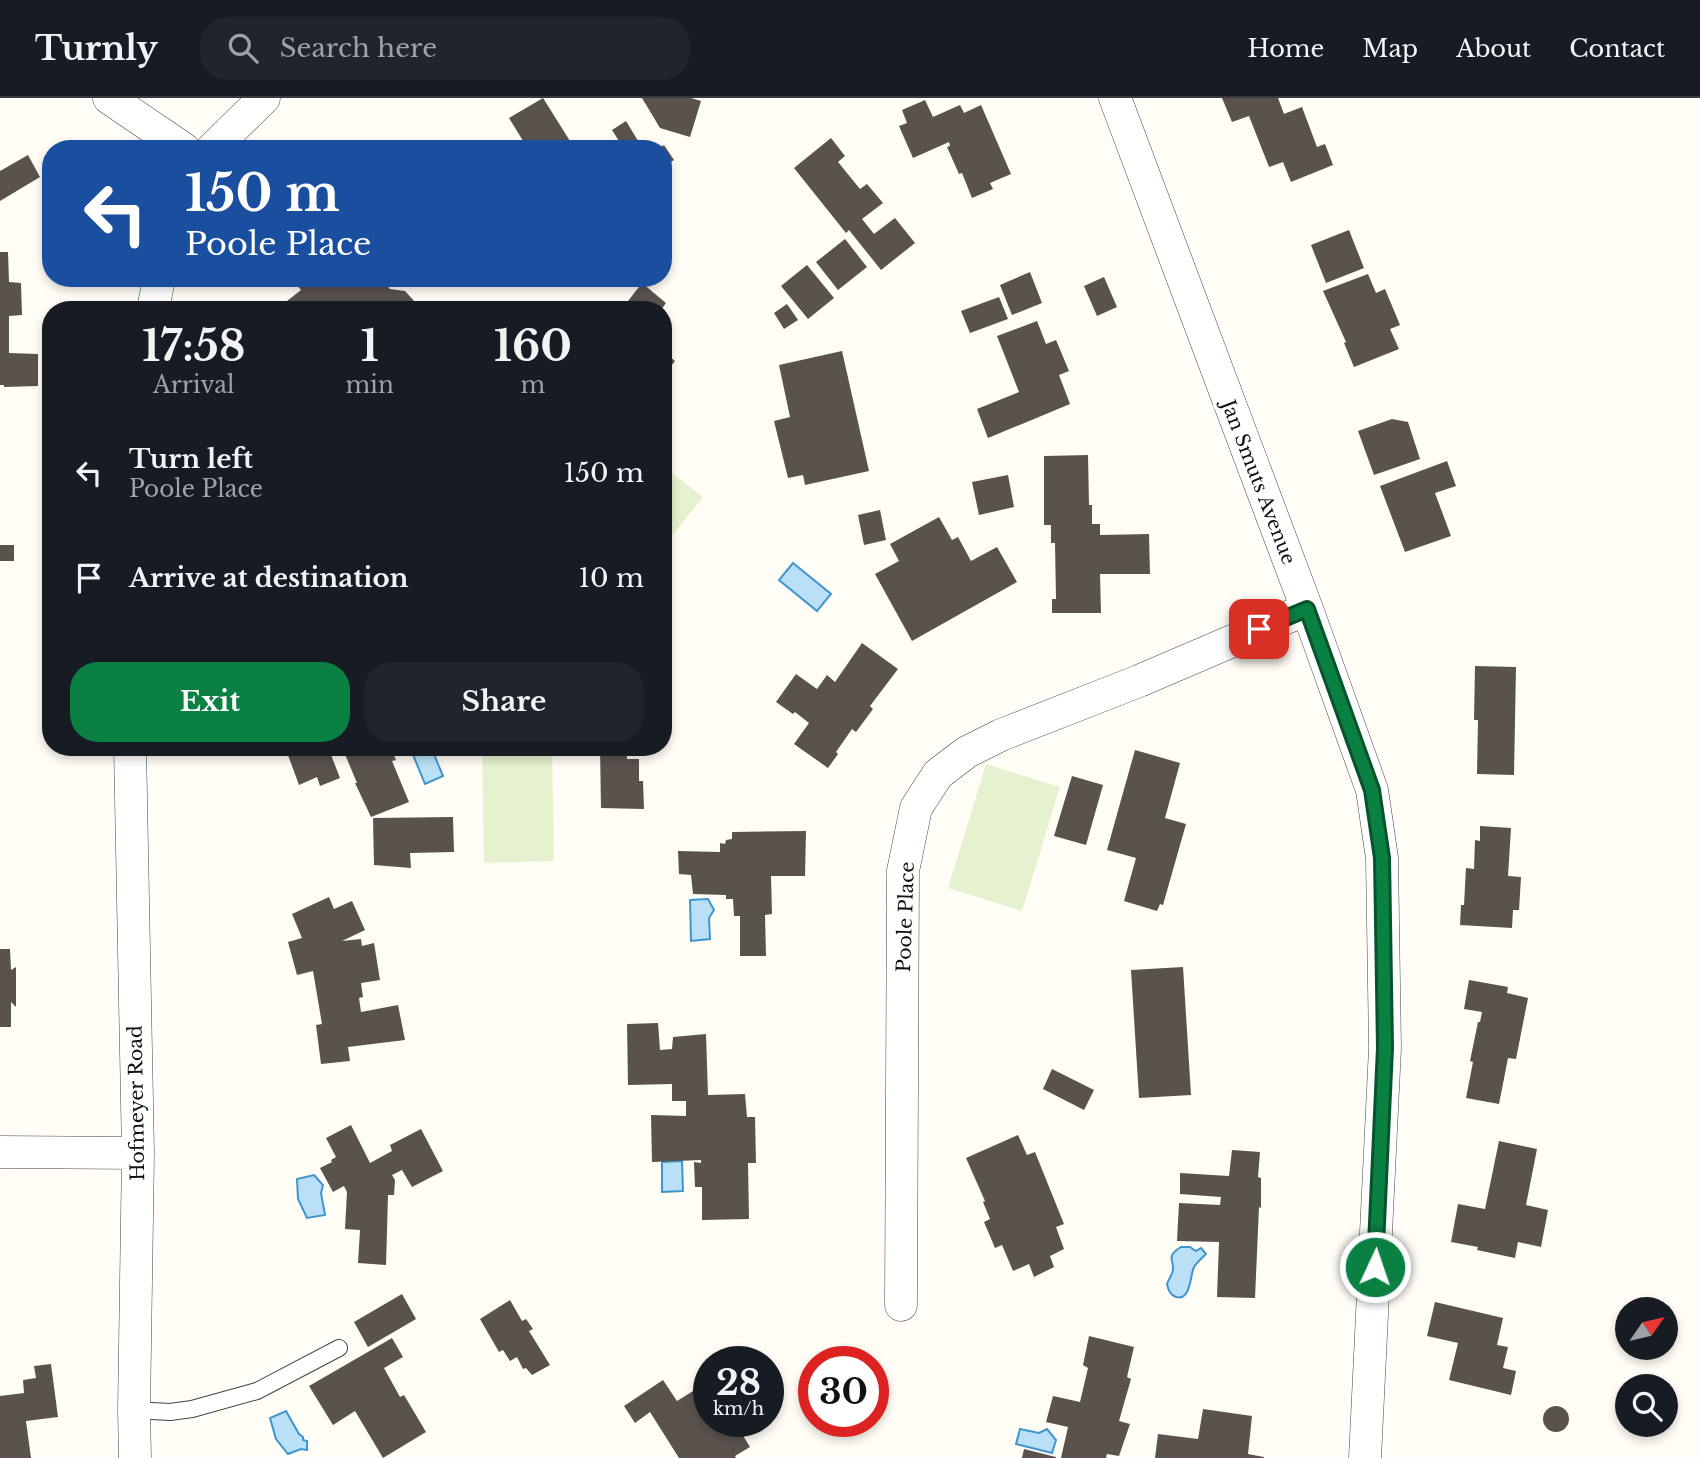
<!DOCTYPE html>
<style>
:root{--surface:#171b24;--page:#20242c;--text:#f1f3f6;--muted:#9ea1a6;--line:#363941;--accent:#0b8043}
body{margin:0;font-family:"Libre Baskerville",serif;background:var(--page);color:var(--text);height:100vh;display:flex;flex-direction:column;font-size:26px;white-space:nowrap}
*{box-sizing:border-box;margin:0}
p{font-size:23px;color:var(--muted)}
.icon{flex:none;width:38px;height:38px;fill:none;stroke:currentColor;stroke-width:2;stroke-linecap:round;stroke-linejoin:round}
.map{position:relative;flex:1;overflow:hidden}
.side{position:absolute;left:42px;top:203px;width:630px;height:455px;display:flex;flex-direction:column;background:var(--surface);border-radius:28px;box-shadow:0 4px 10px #0003}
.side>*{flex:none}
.top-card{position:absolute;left:42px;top:42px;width:630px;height:147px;border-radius:28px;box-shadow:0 4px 10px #0003;background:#1a4fa0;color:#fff;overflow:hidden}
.needle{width:46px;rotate:56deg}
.buttons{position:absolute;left:1615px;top:1199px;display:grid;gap:14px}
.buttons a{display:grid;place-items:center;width:63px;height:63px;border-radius:50%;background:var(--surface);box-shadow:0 4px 10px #0003;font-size:35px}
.speed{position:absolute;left:693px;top:1248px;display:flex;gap:14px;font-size:35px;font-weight:700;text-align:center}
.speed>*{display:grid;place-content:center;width:91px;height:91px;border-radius:50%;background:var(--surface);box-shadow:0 4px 10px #0003;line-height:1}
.speed small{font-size:18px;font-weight:400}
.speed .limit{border:10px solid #d22;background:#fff;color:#111}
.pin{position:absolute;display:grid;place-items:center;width:60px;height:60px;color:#fff;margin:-30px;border-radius:14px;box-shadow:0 4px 10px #0006}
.me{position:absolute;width:77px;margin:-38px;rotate:3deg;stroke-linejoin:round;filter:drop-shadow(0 0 5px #0008)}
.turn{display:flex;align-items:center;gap:24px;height:147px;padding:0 28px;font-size:32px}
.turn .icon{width:91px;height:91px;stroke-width:2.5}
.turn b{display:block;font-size:49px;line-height:60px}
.eta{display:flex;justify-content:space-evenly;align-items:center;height:119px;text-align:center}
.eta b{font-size:42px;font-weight:700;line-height:49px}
.cta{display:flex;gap:14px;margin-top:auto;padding:14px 28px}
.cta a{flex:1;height:80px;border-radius:28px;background:var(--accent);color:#fff;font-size:28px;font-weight:700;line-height:80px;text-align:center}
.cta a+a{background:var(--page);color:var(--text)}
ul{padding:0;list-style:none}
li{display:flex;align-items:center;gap:21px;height:105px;padding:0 28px}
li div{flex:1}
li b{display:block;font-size:26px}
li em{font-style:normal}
header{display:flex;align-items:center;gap:42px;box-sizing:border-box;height:98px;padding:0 35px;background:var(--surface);border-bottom:2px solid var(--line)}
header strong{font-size:33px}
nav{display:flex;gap:38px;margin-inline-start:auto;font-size:24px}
.search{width:490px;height:63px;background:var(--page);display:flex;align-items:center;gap:18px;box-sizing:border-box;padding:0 24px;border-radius:28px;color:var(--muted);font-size:26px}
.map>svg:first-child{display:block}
.pitch{fill:#e6f2cf}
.water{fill:#b9e0f7;stroke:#3f96cf;stroke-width:2}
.building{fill:#5a524d}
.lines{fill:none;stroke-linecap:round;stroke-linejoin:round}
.lane-casing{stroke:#444;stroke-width:18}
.street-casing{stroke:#444;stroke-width:33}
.lane{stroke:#fff;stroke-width:16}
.street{stroke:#fff;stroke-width:32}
.route-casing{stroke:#07532c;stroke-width:18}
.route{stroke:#0b8043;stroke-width:12}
.labels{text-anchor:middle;stroke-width:7;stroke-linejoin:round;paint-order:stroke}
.street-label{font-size:19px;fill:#111;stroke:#fff}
</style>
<header>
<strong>Turnly</strong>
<div class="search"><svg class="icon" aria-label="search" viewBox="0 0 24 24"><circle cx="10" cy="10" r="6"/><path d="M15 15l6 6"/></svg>Search here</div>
<nav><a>Home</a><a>Map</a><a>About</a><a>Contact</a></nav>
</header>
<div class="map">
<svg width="1700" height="1360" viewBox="0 0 1700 1360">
<rect width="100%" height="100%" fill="#fffdf5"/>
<path class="pitch" d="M663,368L703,399L663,449Z
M482,649H552L554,763L484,765Z
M986,666L1060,689L1022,813L948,790Z"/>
<path class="water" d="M793,465L831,496L817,513L779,482Z
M418,649H431L443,678L425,686L411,652Z
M708,801L714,812L709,820L710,841L691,843L690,802Z
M682,1063L683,1093L662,1094V1064Z
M314,1077L323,1087L321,1095L325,1117L307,1120L298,1101L297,1081Z
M1181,1149H1190L1196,1153L1201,1150L1206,1156C1202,1160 1197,1164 1194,1169C1190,1177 1191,1203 1176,1199C1170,1197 1168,1192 1167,1186C1168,1182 1171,1179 1172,1175C1177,1163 1163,1160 1181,1149Z
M286,1313L299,1336L303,1339V1342L307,1343V1352L301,1351L288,1356L276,1341L270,1320Z
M1020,1331L1039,1335L1047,1331L1056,1342L1052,1355L1016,1346Z"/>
<path class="building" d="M543,0L575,51H528L509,20Z
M642,0H691L701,3L690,39L660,30Z
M1222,0H1278L1284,16L1302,9L1317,49L1325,46L1333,67L1291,84L1283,64L1269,69L1249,18L1232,24Z
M925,2L933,19L960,7L964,15L981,7L1011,76L990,85L993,91L972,100L962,75L959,76L947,49L950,48L949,44L913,60L899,28L907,25L902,12Z
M626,23L643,51H624L612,32Z
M831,40L845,58L838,64L860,91L867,86L883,105L862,121L874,136L895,120L915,145L881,172L849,132L846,135L794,70Z
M664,47L674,62L663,69V51H658Z
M28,57L40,79L0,103V73Z
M1349,132L1364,170L1326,185L1311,147Z
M845,141L867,169L838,192L816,164Z
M0,154H8L9,184L21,185L22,217L9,218V255L38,256V288L4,289V287H0Z
M807,167L834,200L808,221L781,188Z
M1030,174L1042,205L1012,217L1000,187Z
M1368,176L1376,195L1385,191L1400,227L1390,231L1399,251L1354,269L1344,245L1346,244L1323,193Z
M1104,179L1117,209L1097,218L1084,188Z
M291,180H381L390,191L405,193L415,204L407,212H359L358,210L356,212H317L314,208L310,212H294L287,203L301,192Z
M642,185L666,205L661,212H621Z
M999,199L1008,221L970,235L961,213Z
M787,206L798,222L784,231L774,215Z
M1037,223L1046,246L1056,242L1069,273L1059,277L1070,306L988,340L977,311L1019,294L997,238Z
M663,253L675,263L663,278Z
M842,253L869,373L805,387L803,377L788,380L774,323L790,319L779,267Z
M1392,321L1408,324L1420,361L1374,377L1358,333Z
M1088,357L1089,407H1092V426H1100V437L1149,436L1150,476H1100L1101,515H1052V501H1056L1055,445H1051V427H1044V358Z
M1447,363L1456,388L1435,395L1451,438L1405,454L1380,388Z
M1008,377L1014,409L979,417L972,384Z
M880,412L886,442L864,447L858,417Z
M939,419L952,442L958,439L971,463L997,449L1017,484L912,543L875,476L899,463L890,446Z
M0,447H14V463H0Z
M862,545L898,571L870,608L873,611L856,634L852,631L836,654L838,656L828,670L794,646L809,625L795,614L793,616L776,604L796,576L817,591L827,577L835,584Z
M1475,568L1516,569L1514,677L1477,676L1478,622H1474Z
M285,649H328L340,680L320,688L317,679L299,687Z
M342,649H390L396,662L392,663L409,704L371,719L355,685H357Z
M600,649H643V657H627V661H639V683H643L644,711L601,710Z
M1135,652L1180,665L1165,720L1186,726L1163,807L1160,806L1157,813L1124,803L1136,760L1107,752Z
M1072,678L1103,687L1086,747L1054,738Z
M453,719L454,754L410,755L411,770L374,767L373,720Z
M1480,728L1511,730L1508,778L1521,779L1519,812H1513L1512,830L1460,827L1461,807H1464L1466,770L1474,771L1475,742L1480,743Z
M806,733L805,778H771L772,816L765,817L766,858H740V818H734L733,801H726V797L693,796L691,777L679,776L678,753L720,754V745L725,746L726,742L732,741V734Z
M329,799L334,811L352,803L365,832L342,843L361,841L362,848L374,845L380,882L361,885L363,899L359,900L361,914L398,907L405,942L348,949L350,963L321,966L316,927L322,926L313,873L297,877L288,844L302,840L292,816Z
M0,851H10L11,872L16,869V909L11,904V929H0Z
M1183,869L1191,997L1139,1000L1131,872Z
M1469,882L1508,889L1507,895L1528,900L1516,961L1508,960L1499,1006L1466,1000L1473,964L1470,963L1478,924H1480L1482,914L1464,911Z
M658,925L660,952L672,951L673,939L706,936L708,997L745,996L747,1019H755L756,1065H748L749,1121L702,1122V1089H695L694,1064L701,1065V1062L652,1064L651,1017L686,1018V1003H672V986L628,987L627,926Z
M1052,971L1094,992L1084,1012L1043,991Z
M351,1027L370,1065L392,1053L390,1047L421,1031L443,1073L412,1089L402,1072L392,1077L395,1082L394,1097H388L386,1167L358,1165L360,1132L345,1131L347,1094L344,1088L333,1094L320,1070L332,1064L331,1062L336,1059L326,1040Z
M1018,1037L1027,1057L1035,1054L1064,1126L1056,1129L1064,1151L1050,1158L1054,1169L1034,1179L1029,1166L1013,1173L1002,1147L995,1150L984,1124L990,1121L983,1104L985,1103L966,1060Z
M1499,1043L1537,1051L1526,1107L1548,1112L1541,1149L1518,1144L1515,1160L1477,1152L1478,1149L1451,1144L1458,1106L1485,1111Z
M1232,1052L1260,1054L1258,1079L1261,1080V1110L1259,1109L1255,1200L1217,1199L1219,1144L1177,1143L1179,1105L1220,1107L1221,1099L1180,1096V1075L1229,1078Z
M402,1196L416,1221L368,1249L354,1224Z
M510,1202L522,1223L526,1221L533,1231L529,1233L550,1267L532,1277L526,1270L523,1271L517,1259L510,1263L503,1252L499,1254L480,1221Z
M1435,1204L1503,1220L1497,1247L1508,1249L1503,1270L1516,1273L1511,1297L1449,1282L1458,1245L1427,1238Z
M1089,1238L1134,1249L1127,1279L1131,1281L1119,1323L1130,1326L1119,1358L1107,1356L1106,1360H1061L1068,1329L1046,1324L1053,1298L1080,1304L1088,1270L1083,1267Z
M392,1240L403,1259L384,1270L400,1299L404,1297L426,1334L383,1360L355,1313L333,1327L309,1288Z
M51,1266L58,1319L26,1323L31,1360H0V1298L24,1295L23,1282L36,1280L34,1268Z
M663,1282L677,1303L698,1290L701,1294L709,1289V1323H734L750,1349L735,1358L736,1360H679L650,1314L635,1325L624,1308Z
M1543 1321a13 13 0 1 1 26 0a13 13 0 1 1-26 0Z
M1203,1311L1252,1318L1248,1356L1264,1359V1360H1155L1158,1336L1198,1341Z
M1024,1351L1056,1359V1360H1022Z"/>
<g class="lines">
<defs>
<path id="lane" d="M134,1312L170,1314L192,1311L257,1293L339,1250"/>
<path id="street" d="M109,0L184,51
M1115,0L1307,511L1372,692L1382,760L1385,950L1365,1360
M212,51L264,0
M153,212L159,180
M130,649L138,1055L134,1312L135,1360
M0,1054L138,1055
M901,1207L903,773L916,710L938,676L967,654L1001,637L1139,583L1307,511"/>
</defs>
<use href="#lane" class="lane-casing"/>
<use href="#street" class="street-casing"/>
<use href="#lane" class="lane"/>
<use href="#street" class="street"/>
</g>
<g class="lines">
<defs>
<path id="route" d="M1259,531L1307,511L1372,692L1382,760L1385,950L1375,1169"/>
</defs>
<use href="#route" class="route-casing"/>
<use href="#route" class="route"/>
</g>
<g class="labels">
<g class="street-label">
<text transform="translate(1259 384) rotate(69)" y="7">Jan Smuts Avenue</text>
<text transform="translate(905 819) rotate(-88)" y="7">Poole Place</text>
<text transform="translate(136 1005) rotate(-91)" y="7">Hofmeyer Road</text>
</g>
</g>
</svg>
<div class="buttons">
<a><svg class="needle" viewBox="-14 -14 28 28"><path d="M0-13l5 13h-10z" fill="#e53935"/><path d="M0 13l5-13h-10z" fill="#9ea1a6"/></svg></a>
<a><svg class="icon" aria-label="search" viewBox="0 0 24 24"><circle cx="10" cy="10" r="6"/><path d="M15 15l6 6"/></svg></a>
</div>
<div class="speed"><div>28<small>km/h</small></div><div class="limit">30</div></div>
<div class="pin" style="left:1259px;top:531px;background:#d93025"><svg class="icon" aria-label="arrive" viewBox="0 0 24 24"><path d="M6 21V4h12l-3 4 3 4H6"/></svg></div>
<svg class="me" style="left:1375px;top:1169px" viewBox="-20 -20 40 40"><circle r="17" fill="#0b8043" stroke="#fff" stroke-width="3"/><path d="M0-11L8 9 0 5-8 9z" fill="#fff"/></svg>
<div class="top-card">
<div class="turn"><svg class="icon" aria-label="left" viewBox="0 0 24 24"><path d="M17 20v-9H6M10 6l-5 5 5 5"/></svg><div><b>150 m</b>Poole Place</div></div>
</div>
<section class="side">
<div class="eta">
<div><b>17:58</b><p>Arrival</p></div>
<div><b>1</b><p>min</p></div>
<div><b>160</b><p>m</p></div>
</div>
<ul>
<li><svg class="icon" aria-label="left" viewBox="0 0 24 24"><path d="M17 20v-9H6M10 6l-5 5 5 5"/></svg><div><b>Turn left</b><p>Poole Place</p></div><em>150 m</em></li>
<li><svg class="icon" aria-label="arrive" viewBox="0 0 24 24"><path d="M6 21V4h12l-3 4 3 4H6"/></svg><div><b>Arrive at destination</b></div><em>10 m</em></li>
</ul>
<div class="cta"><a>Exit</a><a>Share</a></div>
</section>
</div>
